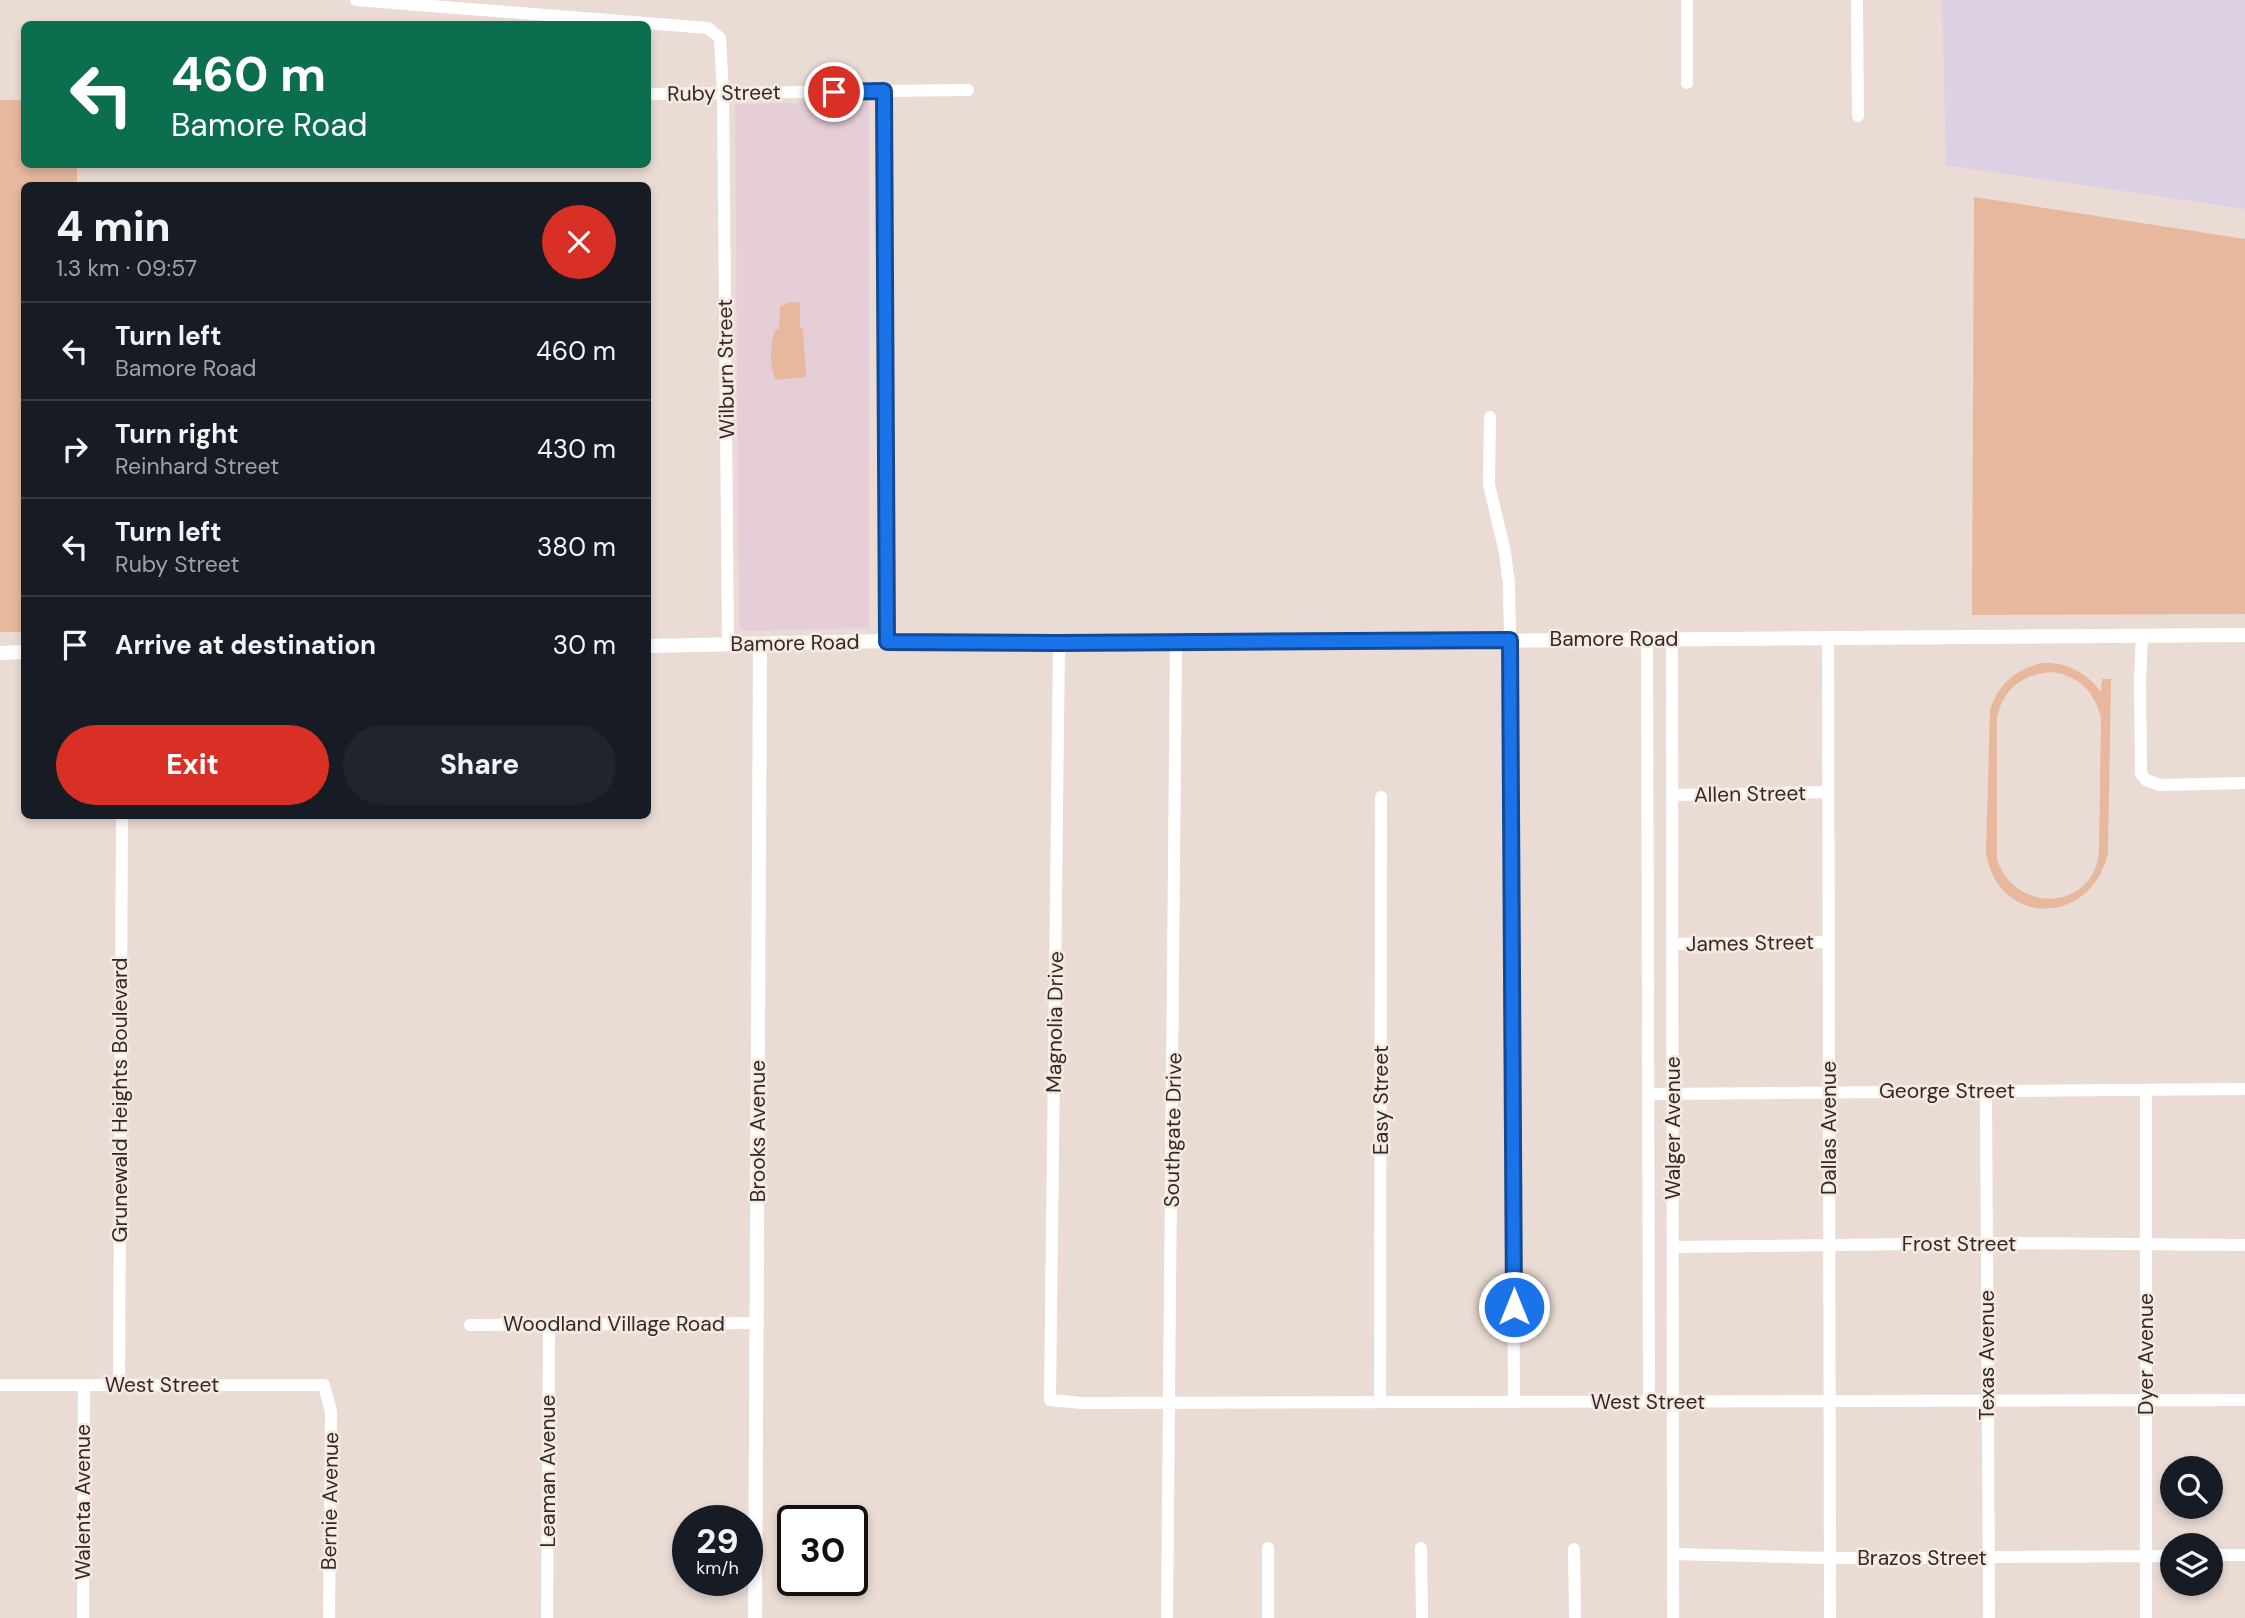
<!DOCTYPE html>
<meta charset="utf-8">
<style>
:root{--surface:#171b24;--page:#20242c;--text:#f1f3f6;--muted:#9ea1a6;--line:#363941;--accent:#d93025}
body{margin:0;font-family:"DM Sans",sans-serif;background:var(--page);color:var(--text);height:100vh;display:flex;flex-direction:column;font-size:26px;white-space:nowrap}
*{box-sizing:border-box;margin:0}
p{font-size:23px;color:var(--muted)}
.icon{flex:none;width:38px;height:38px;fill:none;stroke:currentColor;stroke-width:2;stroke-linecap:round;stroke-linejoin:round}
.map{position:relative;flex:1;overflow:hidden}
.drawer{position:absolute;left:21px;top:182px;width:630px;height:637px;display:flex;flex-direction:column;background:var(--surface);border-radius:10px;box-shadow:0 4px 10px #0003}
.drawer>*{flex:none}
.guide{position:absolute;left:21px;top:21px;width:630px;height:147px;border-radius:10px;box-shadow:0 4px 10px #0003;background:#0b6e4f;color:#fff;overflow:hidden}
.buttons{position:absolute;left:2160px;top:1456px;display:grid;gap:14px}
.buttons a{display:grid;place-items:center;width:63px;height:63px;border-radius:50%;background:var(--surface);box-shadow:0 4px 10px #0003;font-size:35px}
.speed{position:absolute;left:672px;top:1505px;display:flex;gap:14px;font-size:35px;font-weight:700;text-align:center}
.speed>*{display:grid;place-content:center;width:91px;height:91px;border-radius:50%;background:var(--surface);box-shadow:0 4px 10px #0003;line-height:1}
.speed small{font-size:18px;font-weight:400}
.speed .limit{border:4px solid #111;border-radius:10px;background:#fff;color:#111}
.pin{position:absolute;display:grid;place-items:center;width:60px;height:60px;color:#fff;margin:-30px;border:4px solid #fff;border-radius:50%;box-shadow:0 2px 7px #0007}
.me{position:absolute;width:77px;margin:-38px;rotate:0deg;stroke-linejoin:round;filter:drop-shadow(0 0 5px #0008)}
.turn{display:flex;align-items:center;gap:24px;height:147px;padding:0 35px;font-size:32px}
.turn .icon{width:91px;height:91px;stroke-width:2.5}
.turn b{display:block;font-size:49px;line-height:60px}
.round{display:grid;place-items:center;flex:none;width:74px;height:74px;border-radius:37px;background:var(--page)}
.summary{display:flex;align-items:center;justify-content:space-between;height:119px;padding:0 35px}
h1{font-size:42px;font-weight:800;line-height:52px}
.button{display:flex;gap:14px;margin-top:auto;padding:14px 35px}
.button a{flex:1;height:80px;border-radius:42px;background:var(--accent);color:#fff;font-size:28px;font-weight:800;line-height:80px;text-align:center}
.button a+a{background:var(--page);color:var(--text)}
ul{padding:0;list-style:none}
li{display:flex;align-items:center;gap:21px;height:98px;padding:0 35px;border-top:2px solid var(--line)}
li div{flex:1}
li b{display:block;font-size:26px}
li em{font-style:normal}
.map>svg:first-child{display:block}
.industrial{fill:#dcd0e4}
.education{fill:#e6ced8}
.green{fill:#e7b89e;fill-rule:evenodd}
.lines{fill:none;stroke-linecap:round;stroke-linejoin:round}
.minor{stroke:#fff;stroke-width:12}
.tertiary{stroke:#fff;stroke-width:14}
.route-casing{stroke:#114b97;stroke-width:18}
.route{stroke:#1a73e8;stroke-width:12}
.labels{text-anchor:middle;stroke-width:5;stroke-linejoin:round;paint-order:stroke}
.street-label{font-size:21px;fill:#2f2a27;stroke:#f7e9e2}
</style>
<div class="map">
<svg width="2245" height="1618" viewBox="0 0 2245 1618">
<rect width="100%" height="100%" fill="#eadcd5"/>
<path class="industrial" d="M1942,0H2245V209L1946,165Z"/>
<path class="education" d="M869,102V628L744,631L739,627L735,104Z"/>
<path class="green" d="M0,100H24V164L77,165V185L24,186V632H0Z
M1974,197L2245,239V614L1972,615Z
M800,302V326L803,330L806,375L805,377L776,380C769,368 770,343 775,330L779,329L780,307L787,303Z
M2042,663C2067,662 2086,672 2101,692L2102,679H2111L2108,854C2089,929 1996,925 1986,852L1990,710C1998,684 2016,669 2042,663ZM2052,672C2079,676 2095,692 2101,718L2099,853C2092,911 2016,914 1997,860V719C2002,689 2023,674 2052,672Z"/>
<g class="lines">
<path class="minor" d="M356,0L708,28L720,38L723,93L728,645
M1687,0V83
M1857,0L1858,116
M884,91L887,641
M648,94L968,90
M1490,417L1489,485L1505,552L1509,585L1510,640L1514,1402
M2142,635L2140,681L2141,774L2146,780L2160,785L2245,783
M1828,638L1830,1618
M1647,639L1649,1402
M1672,639L1673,1618
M1059,644L1050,1400L1082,1403L2245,1400
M1672,795L1828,792
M1672,944L1828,942
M1986,1091L1989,1618
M1648,1094L2245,1089
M1673,1247L1987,1243L2245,1245
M470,1325L758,1323
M0,1385H324L331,1412L329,1618
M119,1385L122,816
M1380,1402L1381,797
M1421,1548L1422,1618
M1574,1549L1575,1618
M1673,1554L1830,1558L2172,1556
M2210,1555H2245
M83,1618L84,1385
M547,1618L549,1325
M1167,1618L1176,642
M1268,1618V1548
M2146,1618V1090"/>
<path class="tertiary" d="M648,646L887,641L1059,644L2245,635
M0,653L24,652
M755,1618L760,645"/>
</g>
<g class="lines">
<defs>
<path id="route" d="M834,92L884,91L887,642L1059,643L1510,640L1514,1307"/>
</defs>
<use href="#route" class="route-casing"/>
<use href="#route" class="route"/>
</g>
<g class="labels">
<g class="street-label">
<text transform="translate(724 93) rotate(-1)" y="7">Ruby Street</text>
<text transform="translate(726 369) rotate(-91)" y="7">Wilburn Street</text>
<text x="1614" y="646">Bamore Road</text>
<text transform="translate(795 643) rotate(-1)" y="7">Bamore Road</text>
<text transform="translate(1750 794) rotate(-1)" y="7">Allen Street</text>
<text transform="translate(1750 943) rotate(-1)" y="7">James Street</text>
<text transform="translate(1055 1022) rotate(-89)" y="7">Magnolia Drive</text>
<text x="1947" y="1098">George Street</text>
<text transform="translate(120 1100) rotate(-90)" y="7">Grunewald Heights Boulevard</text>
<text transform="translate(1381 1100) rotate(-90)" y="7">Easy Street</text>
<text transform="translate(1673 1128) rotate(-90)" y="7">Walger Avenue</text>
<text transform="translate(1829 1128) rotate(-90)" y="7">Dallas Avenue</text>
<text transform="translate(1173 1130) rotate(-89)" y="7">Southgate Drive</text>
<text transform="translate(758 1131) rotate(-90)" y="7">Brooks Avenue</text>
<text x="1959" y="1251">Frost Street</text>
<text x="614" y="1331">Woodland Village Road</text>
<text transform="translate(2146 1354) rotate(-90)" y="7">Dyer Avenue</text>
<text transform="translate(1987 1355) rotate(-90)" y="7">Texas Avenue</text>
<text x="162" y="1392">West Street</text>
<text x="1648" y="1409">West Street</text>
<text transform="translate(548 1471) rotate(-90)" y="7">Leaman Avenue</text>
<text transform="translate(330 1501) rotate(-89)" y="7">Bernie Avenue</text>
<text transform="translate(83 1502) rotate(-90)" y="7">Walenta Avenue</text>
<text x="1922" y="1565">Brazos Street</text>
</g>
</g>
</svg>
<div class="buttons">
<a><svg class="icon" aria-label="search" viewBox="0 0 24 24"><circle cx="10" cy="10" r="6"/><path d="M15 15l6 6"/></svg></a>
<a><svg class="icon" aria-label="layers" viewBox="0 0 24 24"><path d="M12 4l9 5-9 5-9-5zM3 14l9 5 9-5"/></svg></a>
</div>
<div class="speed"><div>29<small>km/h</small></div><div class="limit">30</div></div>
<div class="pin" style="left:834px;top:92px;background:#d93025"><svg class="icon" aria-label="arrive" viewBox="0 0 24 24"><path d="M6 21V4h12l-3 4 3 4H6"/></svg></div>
<svg class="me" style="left:1514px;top:1307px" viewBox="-20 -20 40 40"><circle r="17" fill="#1a73e8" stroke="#fff" stroke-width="3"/><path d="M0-11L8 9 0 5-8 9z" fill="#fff"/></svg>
<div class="guide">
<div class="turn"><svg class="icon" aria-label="left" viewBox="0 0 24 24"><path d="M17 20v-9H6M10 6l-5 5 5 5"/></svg><div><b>460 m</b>Bamore Road</div></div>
</div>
<section class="drawer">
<div class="summary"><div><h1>4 min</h1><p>1.3 km · 09:57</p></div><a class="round" style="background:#d93025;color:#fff"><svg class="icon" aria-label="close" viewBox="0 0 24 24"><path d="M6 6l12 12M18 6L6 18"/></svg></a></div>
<ul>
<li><svg class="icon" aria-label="left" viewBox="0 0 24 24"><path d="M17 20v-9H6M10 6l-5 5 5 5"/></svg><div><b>Turn left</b><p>Bamore Road</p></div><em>460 m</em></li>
<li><svg class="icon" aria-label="right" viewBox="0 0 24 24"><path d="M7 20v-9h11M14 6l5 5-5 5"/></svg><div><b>Turn right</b><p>Reinhard Street</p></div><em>430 m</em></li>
<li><svg class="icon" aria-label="left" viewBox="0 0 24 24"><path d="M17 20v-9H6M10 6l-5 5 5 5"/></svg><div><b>Turn left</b><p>Ruby Street</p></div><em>380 m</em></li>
<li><svg class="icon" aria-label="arrive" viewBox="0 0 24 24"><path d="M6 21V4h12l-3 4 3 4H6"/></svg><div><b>Arrive at destination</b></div><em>30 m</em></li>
</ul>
<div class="button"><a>Exit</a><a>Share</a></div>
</section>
</div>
